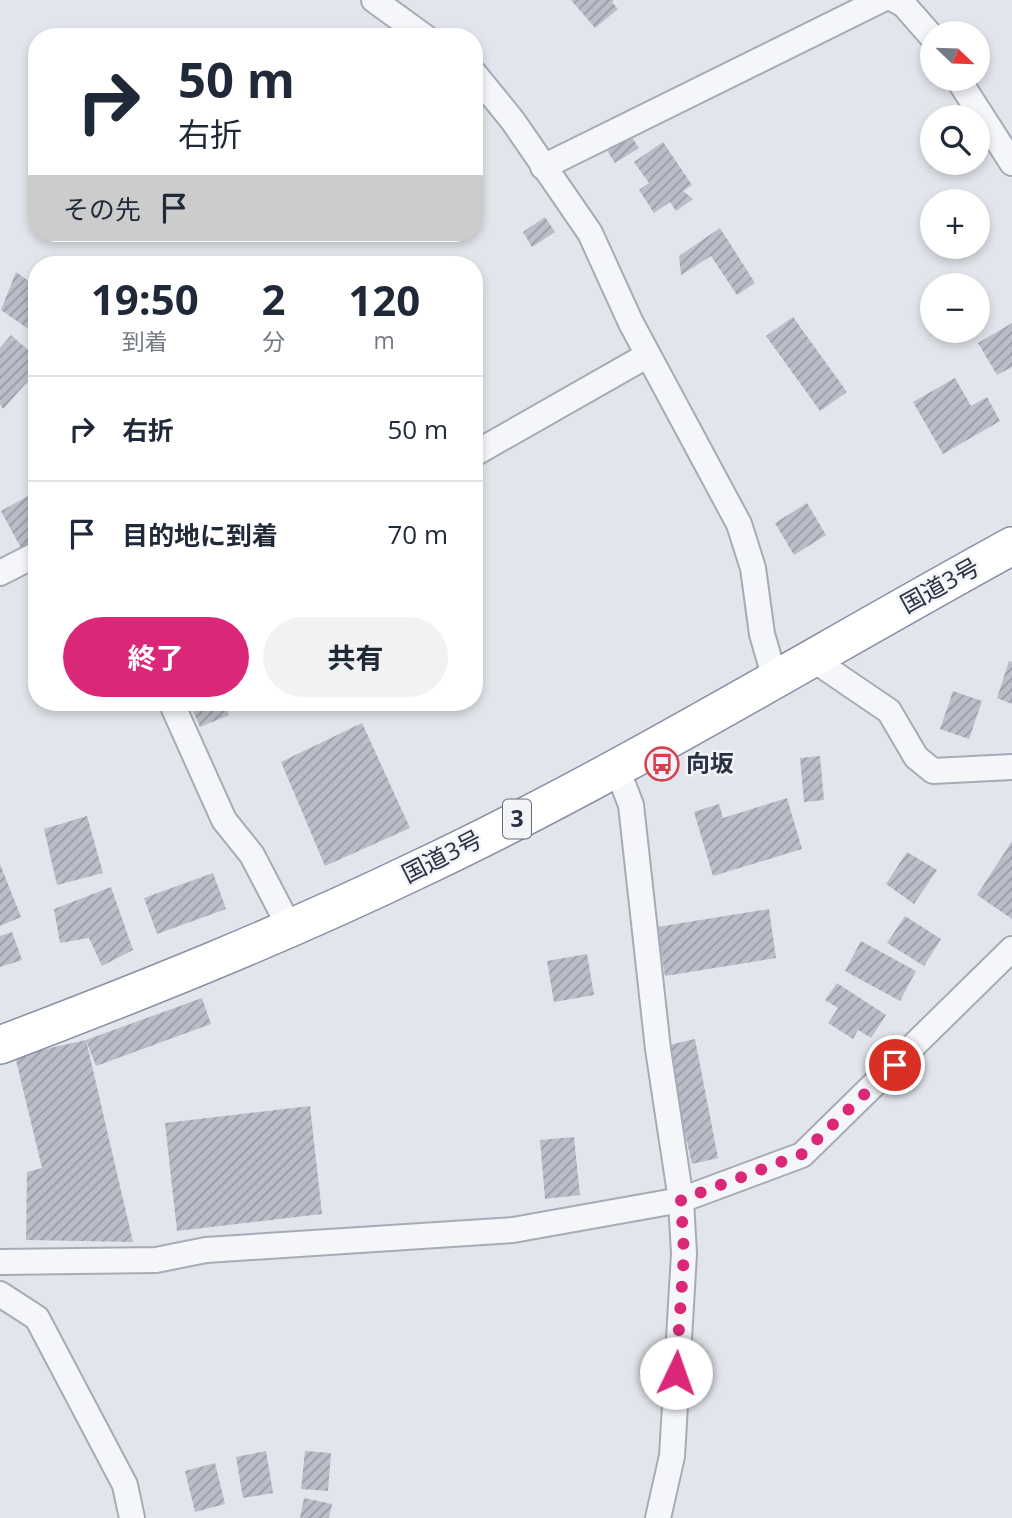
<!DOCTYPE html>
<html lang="ja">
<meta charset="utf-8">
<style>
:root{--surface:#fff;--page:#f2f2f3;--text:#1f2937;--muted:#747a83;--line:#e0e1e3;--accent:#db2777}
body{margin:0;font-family:"Open Sans","Noto Sans JP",sans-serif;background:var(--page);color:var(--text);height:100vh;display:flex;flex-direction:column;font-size:26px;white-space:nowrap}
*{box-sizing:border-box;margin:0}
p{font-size:23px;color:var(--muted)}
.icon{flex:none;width:38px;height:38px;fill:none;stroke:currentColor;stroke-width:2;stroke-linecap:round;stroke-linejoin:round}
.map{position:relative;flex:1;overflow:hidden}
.drawer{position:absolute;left:28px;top:256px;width:455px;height:455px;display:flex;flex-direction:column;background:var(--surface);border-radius:28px;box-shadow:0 4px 10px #0003}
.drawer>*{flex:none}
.top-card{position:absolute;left:28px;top:28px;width:455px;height:214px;border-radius:28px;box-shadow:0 4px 10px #0003;background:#fff;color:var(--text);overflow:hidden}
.needle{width:46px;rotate:113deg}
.tools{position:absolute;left:920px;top:21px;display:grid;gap:14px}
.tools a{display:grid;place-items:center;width:70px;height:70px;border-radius:50%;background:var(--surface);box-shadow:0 4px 10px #0003;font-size:35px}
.pin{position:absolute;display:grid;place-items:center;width:60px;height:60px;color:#fff;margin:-30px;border:4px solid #fff;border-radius:50%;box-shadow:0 2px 7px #0007}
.me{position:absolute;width:77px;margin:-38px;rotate:3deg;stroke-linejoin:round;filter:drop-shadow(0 0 5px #0008)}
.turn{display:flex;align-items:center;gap:24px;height:147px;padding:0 35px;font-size:32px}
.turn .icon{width:91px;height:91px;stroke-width:2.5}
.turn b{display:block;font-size:49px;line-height:60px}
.then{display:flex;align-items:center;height:66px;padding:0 35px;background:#0003;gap:14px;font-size:26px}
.eta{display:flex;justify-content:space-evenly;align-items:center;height:119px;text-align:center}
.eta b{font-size:42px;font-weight:700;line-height:49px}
.cta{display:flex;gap:14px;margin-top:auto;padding:14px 35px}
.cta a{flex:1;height:80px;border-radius:42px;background:var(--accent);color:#fff;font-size:28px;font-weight:700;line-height:80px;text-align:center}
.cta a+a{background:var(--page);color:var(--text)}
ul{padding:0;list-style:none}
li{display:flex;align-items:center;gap:21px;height:105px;padding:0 35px;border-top:2px solid var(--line)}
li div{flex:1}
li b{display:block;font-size:26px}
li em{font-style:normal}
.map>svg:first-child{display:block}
.building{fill:url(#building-hatch)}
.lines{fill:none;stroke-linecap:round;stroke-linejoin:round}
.minor-casing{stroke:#a7abb6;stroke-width:28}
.highway-casing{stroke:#8891a3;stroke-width:40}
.minor{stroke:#f5f6f9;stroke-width:24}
.highway{stroke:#fff;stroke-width:37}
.route{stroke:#db2777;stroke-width:12;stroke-dasharray:0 21.6}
.labels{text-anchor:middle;stroke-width:5;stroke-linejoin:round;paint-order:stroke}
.shield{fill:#f2f4f8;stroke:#656c7a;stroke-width:2}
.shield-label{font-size:23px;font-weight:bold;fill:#293144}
.street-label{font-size:24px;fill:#293144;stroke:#f2f4f8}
.poi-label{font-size:24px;font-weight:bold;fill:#293144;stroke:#f2f4f8;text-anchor:start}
</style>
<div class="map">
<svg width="1012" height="1518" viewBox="0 0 1012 1518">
<defs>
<pattern id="building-hatch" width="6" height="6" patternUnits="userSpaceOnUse" patternTransform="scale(1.75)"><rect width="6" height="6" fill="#b9bec9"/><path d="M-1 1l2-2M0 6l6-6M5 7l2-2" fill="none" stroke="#969ba5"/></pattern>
</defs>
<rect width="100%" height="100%" fill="#e2e5eb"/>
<path class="building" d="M571,0H614L612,2L618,9L595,28Z
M623,124L639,148L615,163L600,140Z
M663,142L692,185L683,191L693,199L676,211L670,202L654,213L639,190L649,183L634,162Z
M545,217L555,232L532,247L523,232Z
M720,228L755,283L737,295L711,256L681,275L679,256Z
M16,272L37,287V335L1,310Z
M793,317L847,392L820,411L766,336Z
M1012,323V367L997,375L978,343Z
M11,335L37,358V371L3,409L0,404V348Z
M955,378L971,406L987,397L1000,421L943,454L913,402Z
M37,491V542L22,550L1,511Z
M807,503L826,535L794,555L775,523Z
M1009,661L1012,662V704L997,698Z
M953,691L982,701L969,739L940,729Z
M189,702H224L229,715L200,727Z
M233,702H255L236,710Z
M362,723L410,828L325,866L281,762Z
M820,756L824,800L804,802L800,758Z
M787,798L802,849L713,876L694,812L719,804L723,818Z
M87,816L103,873L57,885L44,829Z
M1012,841V919L977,895Z
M907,852L937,870L914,904L886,884Z
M0,864L21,917L0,926Z
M213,873L226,909L157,934L144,898Z
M111,887L133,950L102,966L89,938L60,943L54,909Z
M769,909L776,958L665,976L657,927Z
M905,916L941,939L924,966L887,943Z
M12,932L22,960L0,967V936Z
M861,941L916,971L900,1001L845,971Z
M587,954L594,995L554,1002L547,961Z
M837,983L886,1015L871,1038L858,1030L853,1039L828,1023L838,1008L825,1000Z
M202,998L211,1024L96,1066L86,1040Z
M695,1039L718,1158L692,1164L665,1046Z
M86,1040L133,1242L26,1240L27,1172L42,1168L15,1056Z
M310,1106L322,1214L177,1231L165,1123Z
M574,1137L580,1195L545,1199L540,1140Z
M266,1451L273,1493L243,1498L236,1457Z
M305,1451L331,1453L328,1491L301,1489Z
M215,1463L225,1504L195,1512L185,1471Z
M304,1498L332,1504L329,1518H300Z"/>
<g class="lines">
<defs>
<path id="minor" d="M374,0L425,37
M895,0L904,5L933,38
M474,73L513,121L590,233L631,323L739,524L753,568L762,634L775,679
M958,79L1012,163
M543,167L881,0
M474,454L648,355
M0,573L37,554
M811,658L889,711L916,757L933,771L1012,767
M171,702L224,820L252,855L290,928
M616,766L631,805L658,1049L681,1200L684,1254L672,1456L658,1518
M0,1262L156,1260L206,1250L513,1230L681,1200L802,1155L1012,949
M0,1294L37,1318L125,1485L132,1518"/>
<path id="highway" d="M0,1045C142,991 282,935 419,869C622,773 815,654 1012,546"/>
</defs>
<use href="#minor" class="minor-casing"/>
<use href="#highway" class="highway-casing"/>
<use href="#minor" class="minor"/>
<use href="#highway" class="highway"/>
</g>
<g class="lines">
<path class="route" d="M676,1373L684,1254L681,1200L802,1154L895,1065"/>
</g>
<defs>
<symbol id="bus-ring" viewBox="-11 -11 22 22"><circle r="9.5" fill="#f2f4f8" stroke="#d7404f" stroke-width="1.5"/><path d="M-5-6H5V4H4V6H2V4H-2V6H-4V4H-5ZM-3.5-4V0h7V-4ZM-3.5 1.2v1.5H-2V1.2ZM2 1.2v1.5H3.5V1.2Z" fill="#d7404f"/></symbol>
</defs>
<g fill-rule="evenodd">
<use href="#bus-ring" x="643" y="745" width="38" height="38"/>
</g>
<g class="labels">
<rect class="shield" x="503" y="799.5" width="28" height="39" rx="5"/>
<g class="shield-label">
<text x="517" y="827">3</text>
</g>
<g class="street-label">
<text transform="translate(940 586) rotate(-29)" y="8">国道3号</text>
<text transform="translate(442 857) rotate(-27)" y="8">国道3号</text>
</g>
<g class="poi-label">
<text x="686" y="772">向坂</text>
</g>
</g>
</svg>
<div class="tools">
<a><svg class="needle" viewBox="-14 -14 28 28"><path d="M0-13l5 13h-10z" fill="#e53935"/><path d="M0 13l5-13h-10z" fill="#747a83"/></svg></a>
<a><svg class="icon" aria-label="search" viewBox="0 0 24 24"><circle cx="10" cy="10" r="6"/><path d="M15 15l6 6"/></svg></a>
<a>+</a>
<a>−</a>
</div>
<div class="pin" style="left:895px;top:1065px;background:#d93025"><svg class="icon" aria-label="arrive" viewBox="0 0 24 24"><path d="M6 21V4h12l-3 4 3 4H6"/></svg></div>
<svg class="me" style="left:676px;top:1373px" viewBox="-20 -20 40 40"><circle r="19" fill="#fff"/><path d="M0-13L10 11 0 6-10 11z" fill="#db2777"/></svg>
<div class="top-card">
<div class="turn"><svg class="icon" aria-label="right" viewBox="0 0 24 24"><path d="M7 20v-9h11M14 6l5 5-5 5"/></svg><div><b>50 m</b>右折</div></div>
<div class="then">その先<svg class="icon" aria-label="arrive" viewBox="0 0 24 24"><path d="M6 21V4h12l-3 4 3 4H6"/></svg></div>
</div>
<section class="drawer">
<div class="eta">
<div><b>19:50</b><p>到着</p></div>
<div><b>2</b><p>分</p></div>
<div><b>120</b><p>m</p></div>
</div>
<ul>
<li><svg class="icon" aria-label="right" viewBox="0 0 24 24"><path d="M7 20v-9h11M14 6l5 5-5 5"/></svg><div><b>右折</b></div><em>50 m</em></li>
<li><svg class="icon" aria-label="arrive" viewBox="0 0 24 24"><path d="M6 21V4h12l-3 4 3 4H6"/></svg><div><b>目的地に到着</b></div><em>70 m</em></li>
</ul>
<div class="cta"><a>終了</a><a>共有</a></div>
</section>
</div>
